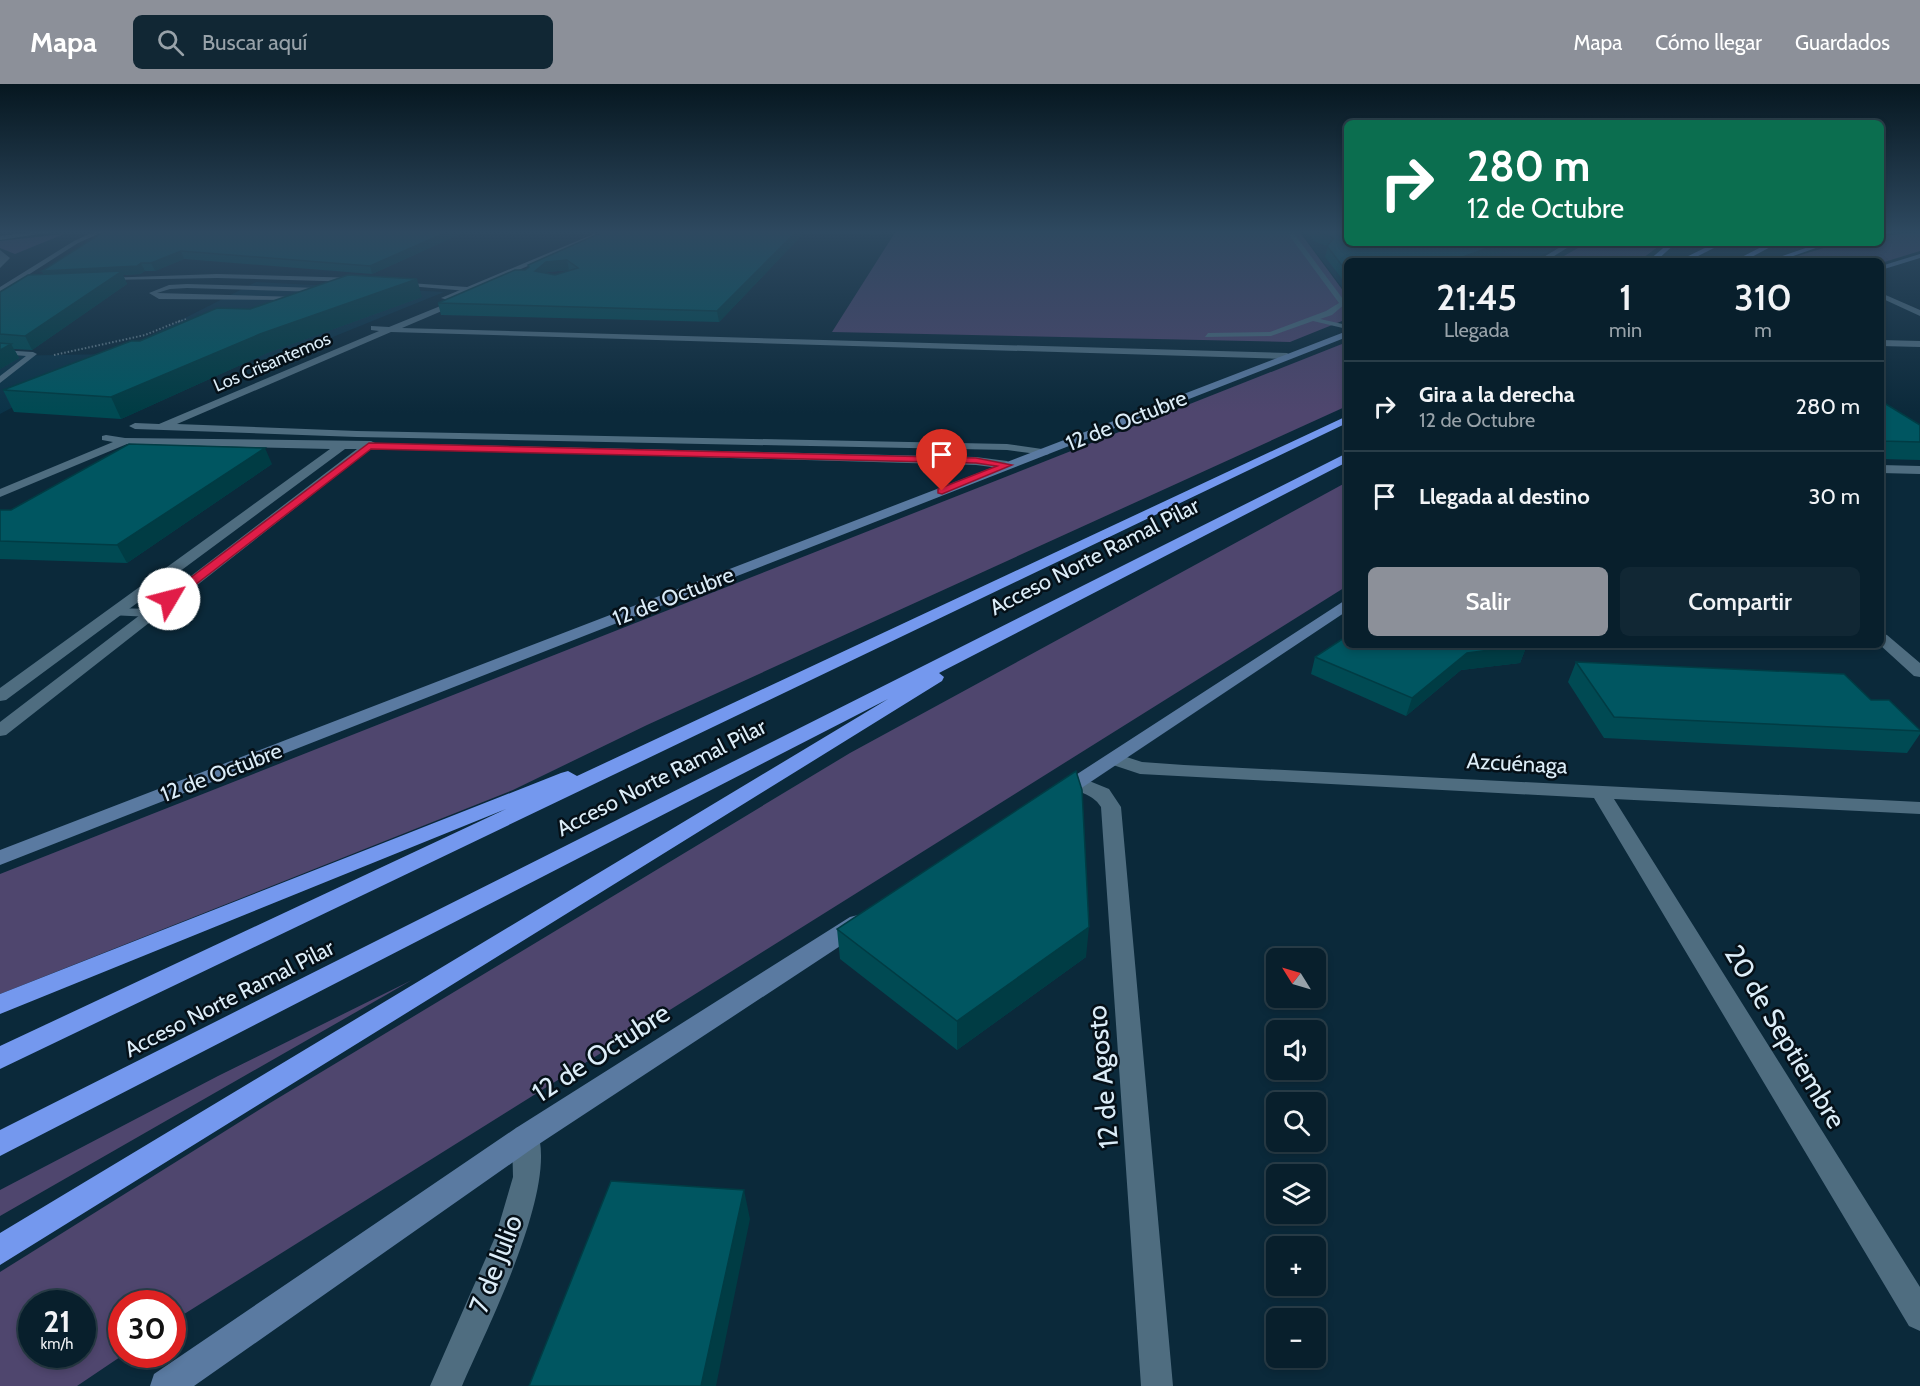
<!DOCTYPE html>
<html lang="es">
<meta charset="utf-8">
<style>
:root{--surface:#081f2c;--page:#112734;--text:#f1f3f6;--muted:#98a2a9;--line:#293d48;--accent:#8c9099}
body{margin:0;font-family:Cabin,sans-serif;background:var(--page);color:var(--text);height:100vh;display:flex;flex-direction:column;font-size:22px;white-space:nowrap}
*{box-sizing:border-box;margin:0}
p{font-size:20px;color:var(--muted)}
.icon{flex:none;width:33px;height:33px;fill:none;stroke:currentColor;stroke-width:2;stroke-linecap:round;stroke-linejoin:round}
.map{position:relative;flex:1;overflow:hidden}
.side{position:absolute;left:1344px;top:174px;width:540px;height:390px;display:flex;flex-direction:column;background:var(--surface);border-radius:9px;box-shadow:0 3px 9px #0003,0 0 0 2px var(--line)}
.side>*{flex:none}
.hud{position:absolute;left:1344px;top:36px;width:540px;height:126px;border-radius:9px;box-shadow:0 3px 9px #0003,0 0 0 2px var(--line);background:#0b6e4f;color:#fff;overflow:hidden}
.needle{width:39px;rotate:307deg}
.controls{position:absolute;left:1266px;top:864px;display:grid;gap:12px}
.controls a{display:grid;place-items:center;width:60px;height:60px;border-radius:9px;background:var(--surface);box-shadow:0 3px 9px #0003,0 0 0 2px var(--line);font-size:30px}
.speed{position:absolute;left:18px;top:1206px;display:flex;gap:12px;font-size:30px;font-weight:700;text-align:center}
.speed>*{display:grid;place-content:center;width:78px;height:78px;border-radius:50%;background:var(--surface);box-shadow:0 3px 9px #0003,0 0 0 2px var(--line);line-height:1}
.speed small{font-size:15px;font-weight:400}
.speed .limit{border:9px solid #d22;background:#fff;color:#111}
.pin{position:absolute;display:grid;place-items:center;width:51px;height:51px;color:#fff;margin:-62px -26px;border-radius:50% 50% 50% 0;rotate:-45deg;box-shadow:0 0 6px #0007}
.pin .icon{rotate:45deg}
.me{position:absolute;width:66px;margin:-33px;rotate:53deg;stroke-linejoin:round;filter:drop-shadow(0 0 4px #0008)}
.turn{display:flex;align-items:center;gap:21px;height:126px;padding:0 24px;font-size:27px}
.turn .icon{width:78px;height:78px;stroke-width:2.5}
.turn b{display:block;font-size:42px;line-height:51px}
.eta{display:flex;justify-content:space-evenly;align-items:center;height:102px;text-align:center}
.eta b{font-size:36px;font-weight:600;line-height:42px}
.button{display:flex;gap:12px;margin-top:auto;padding:12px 24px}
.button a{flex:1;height:69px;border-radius:9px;background:var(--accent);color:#fff;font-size:24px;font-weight:600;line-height:69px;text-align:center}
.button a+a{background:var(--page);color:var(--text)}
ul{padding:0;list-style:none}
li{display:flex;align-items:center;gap:18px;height:90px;padding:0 24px;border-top:2px solid var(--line)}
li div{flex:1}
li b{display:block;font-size:22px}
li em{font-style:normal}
header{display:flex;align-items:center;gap:36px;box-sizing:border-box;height:84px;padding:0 30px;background:var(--accent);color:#fff}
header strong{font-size:28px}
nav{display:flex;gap:33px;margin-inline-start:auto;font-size:21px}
.search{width:420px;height:54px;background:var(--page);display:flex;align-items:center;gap:15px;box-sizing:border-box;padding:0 21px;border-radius:9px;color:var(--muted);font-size:22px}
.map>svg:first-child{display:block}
.built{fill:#0b3348}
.green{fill:#4f466e;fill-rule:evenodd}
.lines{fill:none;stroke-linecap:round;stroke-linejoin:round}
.path-far1{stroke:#627b89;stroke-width:1.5;stroke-dasharray:1.5 2;stroke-linecap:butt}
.path{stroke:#627b89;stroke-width:2;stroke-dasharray:1.5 2;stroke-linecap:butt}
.lane{fill:#4f6d80;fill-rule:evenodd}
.street{fill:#4f6d80;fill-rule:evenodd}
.secondary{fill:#5a7aa1;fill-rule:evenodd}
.highway{fill:#7498ee;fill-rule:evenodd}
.wall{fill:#004a53;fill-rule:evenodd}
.shaded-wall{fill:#003c44}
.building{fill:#005661;stroke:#003c44;stroke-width:1.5;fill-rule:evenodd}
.route{fill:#e11d48;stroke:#92132f;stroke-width:1.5}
.labels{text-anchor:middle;stroke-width:5;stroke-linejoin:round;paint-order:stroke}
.far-street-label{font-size:18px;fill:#dcedf8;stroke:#051018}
.street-label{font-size:22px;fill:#dcedf8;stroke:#051018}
.near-street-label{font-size:27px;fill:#dcedf8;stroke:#051018}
</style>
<header>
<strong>Mapa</strong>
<div class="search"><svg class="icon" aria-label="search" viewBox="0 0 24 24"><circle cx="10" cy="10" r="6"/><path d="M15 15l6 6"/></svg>Buscar aquí</div>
<nav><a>Mapa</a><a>Cómo llegar</a><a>Guardados</a></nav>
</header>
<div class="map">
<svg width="1920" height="1302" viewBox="0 0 1920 1302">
<rect width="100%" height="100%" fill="#0b293a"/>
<path class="built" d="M1300,147H1347V159H1564L1532,177H1347V210Z
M256,198L444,208L276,276L114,270L0,330V272L114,270Z"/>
<path class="green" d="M896,147H1299L1347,212V235L1290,258L832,248Z
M1920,148V167L1881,179L1781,177L1840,159H1881V152Z
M64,150L15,170L0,164V157Z
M1587,159H1663L1639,177H1555Z
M1347,258V322L647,641L513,706L0,910V790Z
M1347,398V502L173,1237L172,1220H122L123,1271L77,1302H0V1188L270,1019L850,669ZM32,1220H82V1270H32Z
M412,896L0,1132V1106L218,992Z"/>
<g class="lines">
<path class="path-far1" d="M178,238L186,235"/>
<path class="path" d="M54,271L145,251L182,236"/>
<path class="lane" d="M1286,147H1292L1346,219L1332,231L1320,235L1347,241V245L1313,237L1271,252L1205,253L1208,249L1270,248L1326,227L1339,219Z
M217,190L358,194L361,196L358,198L217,194L107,196L104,194Z
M395,198L467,203L470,205L467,207L397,201Z
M187,200L319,204L322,206L319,208L187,204L170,205L157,209L300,213L298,216L159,215L149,209L169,201Z
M0,266L33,268L37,270L0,299V292L26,272L0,270Z
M114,524L151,525L157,529L151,533L110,531V525Z"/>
<path class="street" d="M38,147H58L0,156V152Z
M96,147H105L78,159L0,209V203L74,157Z
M601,147H610L448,216L441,214Z
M0,166L10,174L0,184Z
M1881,209L1920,226V232L1881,214Z
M460,214L463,218L402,244L1287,269L1292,272L1287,275L391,248L177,340L357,347L1007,360L1049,366V370L1045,371L1007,366L357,353L135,345L129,342L135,339L159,340L379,247L371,246V242L389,243Z
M1881,256L1920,257V263L1881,262Z
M106,351L125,354L371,357L377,360L6,651L0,652V638L357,365H345L6,616L0,617V604L330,365L127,360L0,413V405L113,358L102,356V352Z
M425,360L976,373L1007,377L1013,381L1007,385L976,381L421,365V361Z
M1881,381L1920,382V390L1881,389Z
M1881,549L1887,551L1920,579V593L1914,592L1880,561Z
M1114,669L1142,678L1184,681L1920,718V730L1614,715L1920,1203V1247L1909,1242L1594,714L1140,690L1107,679L1105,675Z
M1077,692L1109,705L1121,723L1173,1302H1141L1101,723C1092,708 1076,710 1067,698L1070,694Z
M526,1041L536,1044C561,1100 486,1246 462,1302H430L496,1151L513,1093L512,1053L516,1044Z"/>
<path class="secondary" d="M1567,159H1575L1546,177H1537Z
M1920,170V174L1881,186V182Z
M1347,247V253L0,781V766Z
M1347,515V527L1065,715H1051L1048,711L1051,707Z
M858,831L866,833L869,839L866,845L536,1062L194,1302H150L154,1290L516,1044L850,833Z"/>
<path class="highway" d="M1881,147H1896L1881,151Z
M1669,159H1676L1656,177H1648Z
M1715,159H1724L1688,177H1678Z
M1769,159H1778L1744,177H1734Z
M1820,159H1830L1779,177H1768Z
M1347,332V339L0,985V962L506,725L0,930V910L561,689L568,687L577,692Z
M1347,369V378L939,589L944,593L942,597L0,1181V1149L888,615L0,1072V1046Z"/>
</g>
<path class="wall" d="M105,147H467L372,190L184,175L155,187H145L140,190L123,191L127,200L32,266L14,265L19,274L0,285V208L44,191L42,187Z
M605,147H881L878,151L804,149L719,238L441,231L438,219L525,186ZM569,186H570L555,191L546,189L548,188Z
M1305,147H1347L1526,159L1477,177H1347V201L1325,173L1328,162L1315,158Z
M422,213L267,269L121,335L14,328L3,306L140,257L250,225Z
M1881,317L1920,341V376L1881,375Z
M272,380L127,479L0,475V426H11Z
M1527,561L1520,579L1461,586L1406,632L1311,590L1315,573Z
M1576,578L1871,616L1920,646V650L1907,669L1604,654L1568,598Z
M837,845L1086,873L957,966L840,875Z"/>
<path class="shaded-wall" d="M449,147H467L372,190L370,182Z
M797,147H804V149L719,238L717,227Z
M1502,159H1526L1477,177H1451Z
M181,167L184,175L155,187L151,179Z
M567,176L569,186L548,188L537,197L535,187L546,178Z
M141,179L145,187L140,190L123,191L127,200L32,266L25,252L46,195L42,187Z
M417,195L422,213L267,269L121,335L111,313L260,250Z
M11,260L19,274L0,285V266Z
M265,364L272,380L127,479L117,461Z
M1527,561L1520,579L1461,586L1406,632L1412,614L1467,569Z
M1089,843L1086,873L957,966V937Z
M744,1106L750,1135L716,1302H701Z"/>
<path class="building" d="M105,147H449L370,182L181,167L151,179H141L137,182L42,187Z
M605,147H797L717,227L438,219L515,186H525L529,183L528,181ZM567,176L578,184L555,191L535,187L546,178Z
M1316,147H1347V159H1502L1451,177H1347V188L1327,162L1334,154Z
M122,187L25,252L0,250V208L28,191Z
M348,191L417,195L260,250L111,313L3,306L131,257H140L217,224L250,225Z
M0,259L11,260L0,266Z
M1881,317L1920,341V358L1881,357Z
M129,360L265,364L117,461L0,457V426H11Z
M1347,552V561H1527L1467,569L1412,614L1315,573Z
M1576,578L1844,590L1871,616H1889L1920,646V647L1614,633Z
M1076,687L1082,706L1089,843L957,937L837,845Z
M611,1097L744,1106L701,1302H529Z"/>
<linearGradient id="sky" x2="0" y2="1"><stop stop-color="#061720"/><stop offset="0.45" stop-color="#2e4960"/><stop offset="1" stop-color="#2e4960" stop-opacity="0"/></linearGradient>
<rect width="1920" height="329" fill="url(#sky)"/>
<path class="route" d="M369,359L976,374L1012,381L942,410L938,409V405L997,382L976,379L371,365L173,518H165V513Z"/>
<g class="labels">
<g class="far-street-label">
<text transform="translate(272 278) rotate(-23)" y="6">Los Crisantemos</text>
</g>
<g class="street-label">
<text transform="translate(1126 336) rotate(-22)" y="8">12 de Octubre</text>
<text transform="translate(1094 472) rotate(-27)" y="8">Acceso Norte Ramal Pilar</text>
<text transform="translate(673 512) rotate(-21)" y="8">12 de Octubre</text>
<text transform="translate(1517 679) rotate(3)" y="8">Azcuénaga</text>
<text transform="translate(221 688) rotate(-21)" y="8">12 de Octubre</text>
<text transform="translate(661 693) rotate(-27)" y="8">Acceso Norte Ramal Pilar</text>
<text transform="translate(229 914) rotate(-27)" y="8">Acceso Norte Ramal Pilar</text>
</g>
<g class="near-street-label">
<text transform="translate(1785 953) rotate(59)" y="9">20 de Septiembre</text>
<text transform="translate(601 969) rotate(-33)" y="9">12 de Octubre</text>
<text transform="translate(1103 993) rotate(-95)" y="9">12 de Agosto</text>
<text transform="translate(496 1180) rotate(-69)" y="9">7 de Julio</text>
</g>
</g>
</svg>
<div class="controls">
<a><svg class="needle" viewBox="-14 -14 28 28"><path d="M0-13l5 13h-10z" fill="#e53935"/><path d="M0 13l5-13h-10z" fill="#98a2a9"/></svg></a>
<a><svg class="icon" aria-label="sound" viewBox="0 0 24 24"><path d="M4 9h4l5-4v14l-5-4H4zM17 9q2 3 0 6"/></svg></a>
<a><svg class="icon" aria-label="search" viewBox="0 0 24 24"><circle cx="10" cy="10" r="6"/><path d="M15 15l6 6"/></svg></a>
<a><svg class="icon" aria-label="layers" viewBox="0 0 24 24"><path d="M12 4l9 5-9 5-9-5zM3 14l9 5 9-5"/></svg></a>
<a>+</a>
<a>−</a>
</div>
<div class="speed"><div>21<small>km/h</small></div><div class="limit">30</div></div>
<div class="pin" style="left:942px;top:407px;background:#d93025"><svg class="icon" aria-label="arrive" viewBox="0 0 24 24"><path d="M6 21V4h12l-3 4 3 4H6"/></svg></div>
<svg class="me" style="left:169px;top:515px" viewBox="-20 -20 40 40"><circle r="19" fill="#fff"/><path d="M0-13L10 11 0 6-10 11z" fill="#e11d48"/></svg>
<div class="hud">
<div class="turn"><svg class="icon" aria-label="right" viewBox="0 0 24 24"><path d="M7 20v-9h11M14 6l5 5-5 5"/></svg><div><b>280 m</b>12 de Octubre</div></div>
</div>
<section class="side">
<div class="eta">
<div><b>21:45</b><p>Llegada</p></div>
<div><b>1</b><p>min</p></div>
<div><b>310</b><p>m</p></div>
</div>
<ul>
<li><svg class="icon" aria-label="right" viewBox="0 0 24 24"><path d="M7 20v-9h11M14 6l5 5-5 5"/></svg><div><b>Gira a la derecha</b><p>12 de Octubre</p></div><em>280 m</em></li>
<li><svg class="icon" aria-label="arrive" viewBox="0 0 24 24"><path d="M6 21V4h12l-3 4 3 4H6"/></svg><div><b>Llegada al destino</b></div><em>30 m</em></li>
</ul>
<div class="button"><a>Salir</a><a>Compartir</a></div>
</section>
</div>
